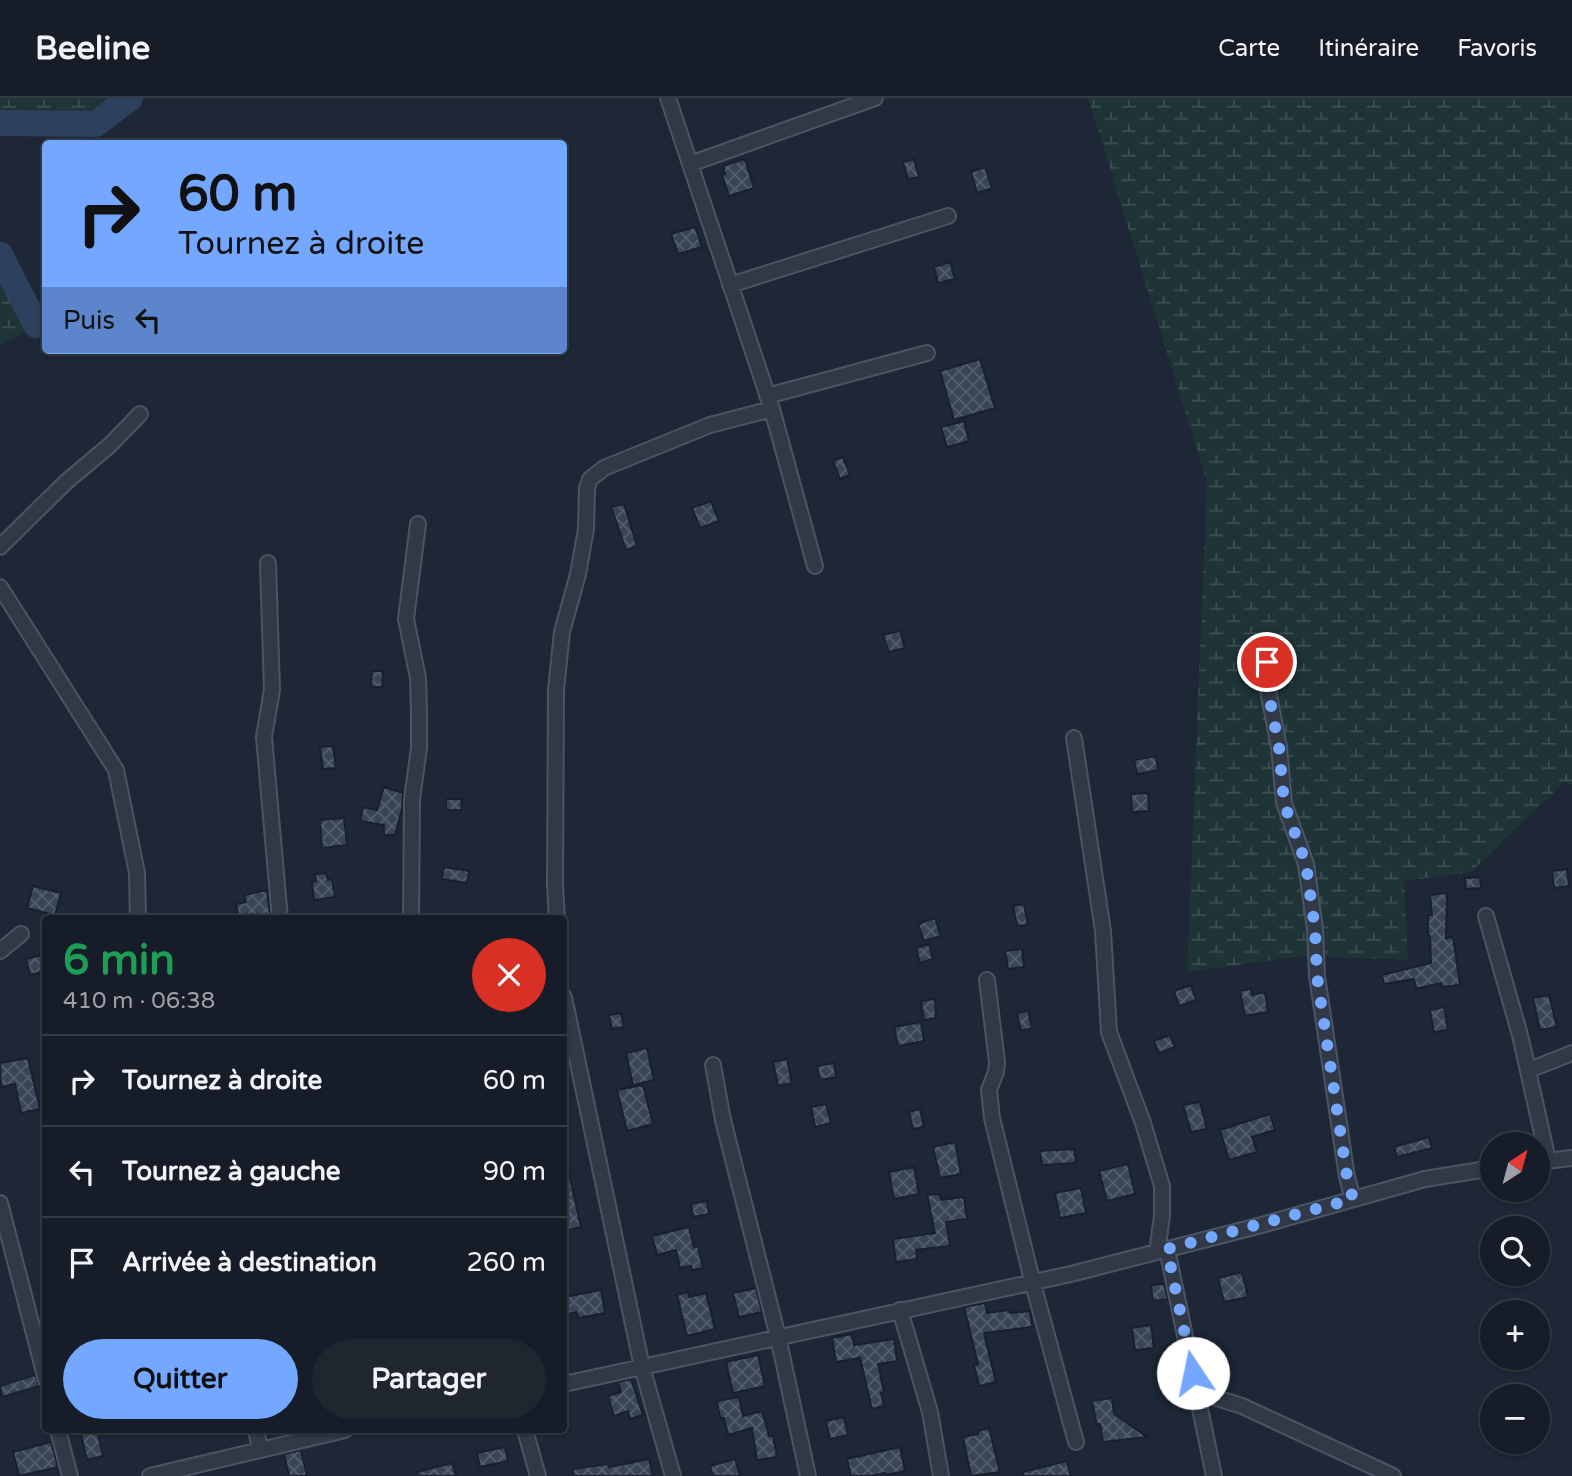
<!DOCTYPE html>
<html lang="fr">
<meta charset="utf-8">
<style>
:root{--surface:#161d28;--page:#1f2630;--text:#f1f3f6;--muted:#9ea2a8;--line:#353b45;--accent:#74a7ff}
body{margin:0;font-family:"Varela Round",sans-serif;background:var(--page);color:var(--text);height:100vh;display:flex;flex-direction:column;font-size:26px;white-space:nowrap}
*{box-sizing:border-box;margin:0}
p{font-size:23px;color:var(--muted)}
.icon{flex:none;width:38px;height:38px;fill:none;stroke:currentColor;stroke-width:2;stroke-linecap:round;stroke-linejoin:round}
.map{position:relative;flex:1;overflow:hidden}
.details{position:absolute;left:42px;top:817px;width:525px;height:518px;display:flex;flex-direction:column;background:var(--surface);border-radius:7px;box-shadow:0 2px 5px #0004,0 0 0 2px var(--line)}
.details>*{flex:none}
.top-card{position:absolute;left:42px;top:42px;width:525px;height:214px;border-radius:7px;box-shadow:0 2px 5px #0004,0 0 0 2px var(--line);background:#74a7ff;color:#111;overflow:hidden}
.needle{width:46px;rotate:36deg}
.controls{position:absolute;left:1480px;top:1034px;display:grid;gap:14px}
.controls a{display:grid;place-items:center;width:70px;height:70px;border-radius:50%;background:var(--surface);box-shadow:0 2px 5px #0004,0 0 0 2px var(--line);font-size:35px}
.pin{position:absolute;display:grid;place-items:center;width:60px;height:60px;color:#fff;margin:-30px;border:4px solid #fff;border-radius:50%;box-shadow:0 2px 7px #0007}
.me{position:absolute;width:77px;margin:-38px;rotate:349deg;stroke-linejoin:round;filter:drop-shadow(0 0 5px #0008)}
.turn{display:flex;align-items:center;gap:24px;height:147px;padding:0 21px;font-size:32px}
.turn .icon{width:91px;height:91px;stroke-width:2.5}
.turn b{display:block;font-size:49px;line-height:60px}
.then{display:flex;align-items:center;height:66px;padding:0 21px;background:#0003;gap:14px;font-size:26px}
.round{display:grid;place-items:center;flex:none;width:74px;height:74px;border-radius:37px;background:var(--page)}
.summary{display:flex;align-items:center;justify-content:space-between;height:119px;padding:0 21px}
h1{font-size:42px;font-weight:700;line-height:52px;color:#1e9e55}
.primary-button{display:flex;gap:14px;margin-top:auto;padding:14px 21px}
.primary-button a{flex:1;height:80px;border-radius:42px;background:var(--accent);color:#111;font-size:28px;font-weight:700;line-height:80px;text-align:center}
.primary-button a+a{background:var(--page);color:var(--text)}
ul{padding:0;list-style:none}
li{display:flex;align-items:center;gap:21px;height:91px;padding:0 21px;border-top:2px solid var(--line)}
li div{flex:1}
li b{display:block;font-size:26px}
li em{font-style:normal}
header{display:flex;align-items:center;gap:42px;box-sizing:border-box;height:98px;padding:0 35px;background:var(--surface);border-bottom:2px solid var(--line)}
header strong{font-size:33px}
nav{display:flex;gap:38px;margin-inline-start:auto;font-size:24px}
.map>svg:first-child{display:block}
.wetland{fill:url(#wetland-marsh)}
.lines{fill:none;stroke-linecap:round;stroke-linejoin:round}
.river{stroke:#2d405d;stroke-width:26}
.building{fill:url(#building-cross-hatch);stroke:#18202d;stroke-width:2}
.minor-casing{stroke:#4b5462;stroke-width:18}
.minor{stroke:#313947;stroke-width:14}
.route{stroke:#74a7ff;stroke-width:12;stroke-dasharray:0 21.6}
</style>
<header>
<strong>Beeline</strong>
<nav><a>Carte</a><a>Itinéraire</a><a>Favoris</a></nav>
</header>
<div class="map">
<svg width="1572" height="1378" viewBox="0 0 1572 1378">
<defs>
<pattern id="wetland-marsh" width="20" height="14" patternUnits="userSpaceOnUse" patternTransform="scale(1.75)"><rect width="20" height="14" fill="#1f3437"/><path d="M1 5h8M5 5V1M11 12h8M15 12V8" fill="none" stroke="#3d4f52"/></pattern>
<pattern id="building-cross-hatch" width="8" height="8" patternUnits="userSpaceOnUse" patternTransform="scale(1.75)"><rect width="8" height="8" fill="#394557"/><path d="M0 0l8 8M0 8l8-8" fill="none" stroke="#535d6e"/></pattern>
</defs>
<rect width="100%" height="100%" fill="#1d2736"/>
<path class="wetland" d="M0,0H130L96,26L0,25Z
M1088,0H1572V687L1564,684L1471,774L1404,783L1408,862L1302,858L1187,874L1207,384Z
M0,157L36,227L0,248Z"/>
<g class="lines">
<path class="river" d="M0,25L96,26L130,0
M0,157L36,227"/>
</g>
<path class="building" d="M745,61L754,90L729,98L722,77L725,76L723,68Z
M914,61L919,79L908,81L903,64Z
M985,69L992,90L977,95L971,74Z
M695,129L702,149L678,156L671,136Z
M950,164L955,181L938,185L934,169Z
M980,261L995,310L954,322L940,273Z
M964,323L969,343L947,349L941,329Z
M843,359L850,377L840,381L833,363Z
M711,403L719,423L700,430L692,410Z
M624,406L637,448L626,452L611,409Z
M900,533L905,550L889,554L883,537Z
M372,573H383L382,589H371Z
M333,648L336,670L323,671L320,649Z
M1156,658L1158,672L1137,676L1134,662Z
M384,689L403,695L402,711L395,737H384V727L360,723L363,709L377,712Z
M1148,695L1149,713L1132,714L1131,696Z
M446,701H461L462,712H446Z
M344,720L347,747L322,750L320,722Z
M444,769L469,773L467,785L442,781Z
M1567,771L1569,788L1554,790L1552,773Z
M326,775L328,782L332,781L335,799L314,802L312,784L316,783L315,776Z
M1480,779L1481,790L1466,791L1465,780Z
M33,788L61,795L55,817L27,810Z
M267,792L270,818L239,821L236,806L246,804L244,797Z
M1447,795L1446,840L1453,839L1460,887L1442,889L1441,885L1416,891L1414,881L1384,886L1382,877L1431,865L1430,838H1428V817H1432L1430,797Z
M1024,806L1028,827L1017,828L1013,808Z
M935,820L941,838L924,843L918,826Z
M929,846L933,861L920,865L916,850Z
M1022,851L1024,869L1008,871L1005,853Z
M42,857L45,873L30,877L26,861Z
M1191,887L1196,902L1179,908L1174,893Z
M1251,891L1252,897L1265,894L1268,914L1245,918L1240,893Z
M1549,897L1557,929L1540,932L1533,900Z
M935,901L936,920L924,922L921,903Z
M1444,909L1448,932L1434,934L1430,912Z
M1028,913L1032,930L1021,933L1017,915Z
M621,915L624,929L612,931L609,917Z
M921,924L924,943L898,948L894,929Z
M1170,937L1175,949L1159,955L1154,943Z
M647,950L654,982L633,987L626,955Z
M28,960L40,1011L21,1015L15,986L1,989L0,965Z
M787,961L792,985L778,988L773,964Z
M834,965L836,979L820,982L817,968Z
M643,987L653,1026L627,1033L617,992Z
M1200,1004L1207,1031L1191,1034L1183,1007Z
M826,1006L831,1025L815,1029L811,1009Z
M920,1011L924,1029L913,1031L909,1014Z
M1270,1016L1275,1032L1252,1039L1257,1054L1229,1062L1220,1032Z
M1429,1039L1432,1050L1397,1059L1394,1049Z
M955,1044L961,1076L940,1080L933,1049Z
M1074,1051L1076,1065L1042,1067L1040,1053Z
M1128,1066L1135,1096L1107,1103L1099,1073Z
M914,1069L919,1096L894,1101L889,1074Z
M564,1071H568L581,1129L564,1133Z
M1081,1090L1086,1115L1060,1120L1055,1095Z
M940,1096L941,1102L964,1099L967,1121L946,1124L950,1148L916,1152L917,1161L896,1164L893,1141L935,1135L927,1097Z
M707,1103L709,1116L693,1119L691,1106Z
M689,1129L694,1149L698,1148L703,1170L692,1172L691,1168L680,1170L676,1152L657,1157L652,1138Z
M1242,1174L1248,1199L1224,1204L1218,1180Z
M1164,1186L1168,1201L1153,1203L1151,1187Z
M756,1190L762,1214L739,1219L733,1195Z
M601,1192L605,1215L578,1220L577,1214L564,1217V1199Z
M688,1194L689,1199L706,1195L715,1231L687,1238L677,1197Z
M985,1205L987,1215L1009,1212L1010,1215L1030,1213L1032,1229L984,1235L996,1284L979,1288L974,1267L978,1266L964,1209Z
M1151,1227L1154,1250L1135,1252L1132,1230Z
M852,1236L854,1247L894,1241L897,1263L878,1266L884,1294L881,1295L884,1308L872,1311L860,1260L836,1264L832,1240Z
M758,1257L765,1288L733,1295L726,1264Z
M35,1277L39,1288L2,1299L0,1288Z
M631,1281L643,1317L630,1321L628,1313L614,1318L608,1298L621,1294L618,1284Z
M739,1299L743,1318L762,1313L769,1338H773L777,1359L757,1362L752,1330L728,1337L724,1320H720L717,1303Z
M1112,1300L1114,1316L1147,1339L1103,1344L1100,1326L1097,1327L1092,1303Z
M844,1319L848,1337L830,1341L826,1323Z
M989,1330L1000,1374L971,1378L963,1339L978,1336V1333Z
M80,1332H97L103,1358L87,1362Z
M51,1344L58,1369L19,1378L13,1354Z
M505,1349L508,1363L480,1369L477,1355Z
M900,1349L905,1373L886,1377L885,1375L871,1378H851L847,1361Z
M301,1352L307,1378H289L284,1356Z
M649,1361L653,1378H573V1371L608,1366L609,1369Z
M735,1361L740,1378H713L710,1368Z
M1067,1363L1071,1378H1023V1374Z
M452,1365L456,1378H418L417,1374Z"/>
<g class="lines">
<defs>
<path id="minor" d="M668,0L772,311L815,468
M690,66L875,0
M730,187L948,118
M767,298L927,255
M0,449L66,384L110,347L140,316
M268,465L272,592L264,639L280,821
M0,489L116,672L137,775L138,821
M1270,548L1266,582L1279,649L1284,705L1306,766L1315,831L1317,878L1347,1079L1353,1101
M1074,640L1103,833L1109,934L1143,1025L1162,1088V1118L1157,1154
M1486,818L1520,937L1548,1062
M411,821L412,701L419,650V614L418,580L406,521L418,426
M557,821L555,787L556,592L562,534L578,476L586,431L587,390L590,381L604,370L710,327L772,311
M0,853L21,836
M987,882L997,964L996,974L989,992L992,1020L1032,1182L1076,1344
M564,899L642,1269L673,1378
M713,967L723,1022L778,1239L808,1378
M1529,972L1572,955
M1538,1064L1572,1060
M0,1105L46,1282
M1167,1151L1214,1378
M900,1212L930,1314L941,1378
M564,1286L1071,1176L1258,1128L1425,1081L1493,1070
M1198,1294L1242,1308L1393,1378
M58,1332L70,1378
M256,1332L260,1351
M525,1332L538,1378
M150,1378L345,1332"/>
</defs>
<use href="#minor" class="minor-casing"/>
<use href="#minor" class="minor"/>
</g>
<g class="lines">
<path class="route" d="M1193,1275L1167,1151L1353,1101L1347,1079L1317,878L1315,831L1306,766L1284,705L1279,649L1266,582L1267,564"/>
</g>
</svg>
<div class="controls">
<a><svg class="needle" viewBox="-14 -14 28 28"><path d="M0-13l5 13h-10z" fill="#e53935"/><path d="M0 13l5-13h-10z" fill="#9ea2a8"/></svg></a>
<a><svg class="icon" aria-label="search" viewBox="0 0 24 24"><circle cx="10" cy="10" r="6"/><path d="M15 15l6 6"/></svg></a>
<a>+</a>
<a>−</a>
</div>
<div class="pin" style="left:1267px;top:564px;background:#d93025"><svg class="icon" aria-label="arrive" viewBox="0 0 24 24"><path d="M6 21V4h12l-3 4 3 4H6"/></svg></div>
<svg class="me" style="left:1193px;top:1275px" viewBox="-20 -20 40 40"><circle r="19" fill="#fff"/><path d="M0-13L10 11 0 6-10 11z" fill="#74a7ff"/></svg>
<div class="top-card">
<div class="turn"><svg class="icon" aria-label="right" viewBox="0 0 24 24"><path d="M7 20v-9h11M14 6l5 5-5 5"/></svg><div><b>60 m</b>Tournez à droite</div></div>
<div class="then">Puis<svg class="icon" aria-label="left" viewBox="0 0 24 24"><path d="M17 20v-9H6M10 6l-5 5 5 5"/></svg></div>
</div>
<section class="details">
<div class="summary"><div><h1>6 min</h1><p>410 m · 06:38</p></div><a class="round" style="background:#d93025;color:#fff"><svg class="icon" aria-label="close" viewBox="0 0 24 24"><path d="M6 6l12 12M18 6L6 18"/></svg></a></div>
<ul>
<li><svg class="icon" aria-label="right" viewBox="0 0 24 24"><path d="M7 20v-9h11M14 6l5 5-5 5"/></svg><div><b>Tournez à droite</b></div><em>60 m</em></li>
<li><svg class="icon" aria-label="left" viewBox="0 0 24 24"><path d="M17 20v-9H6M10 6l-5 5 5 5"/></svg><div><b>Tournez à gauche</b></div><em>90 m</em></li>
<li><svg class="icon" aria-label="arrive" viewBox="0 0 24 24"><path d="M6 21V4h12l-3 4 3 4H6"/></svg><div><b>Arrivée à destination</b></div><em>260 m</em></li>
</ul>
<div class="primary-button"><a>Quitter</a><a>Partager</a></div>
</section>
</div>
